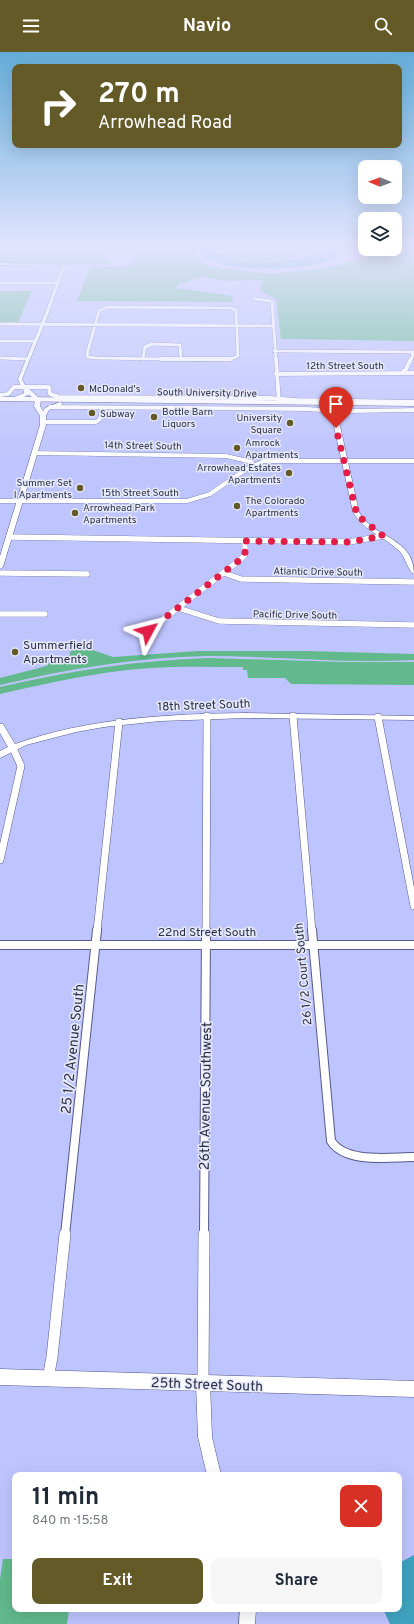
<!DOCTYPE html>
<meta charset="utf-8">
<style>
:root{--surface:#fff;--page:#f6f6f7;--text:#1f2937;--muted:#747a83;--accent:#635a27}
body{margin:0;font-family:Overpass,sans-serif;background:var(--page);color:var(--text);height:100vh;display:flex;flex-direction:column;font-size:15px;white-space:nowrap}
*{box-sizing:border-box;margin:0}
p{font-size:13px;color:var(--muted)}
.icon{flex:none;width:22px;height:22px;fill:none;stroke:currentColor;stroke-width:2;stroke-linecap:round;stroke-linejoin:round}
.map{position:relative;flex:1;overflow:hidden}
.sheet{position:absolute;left:12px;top:1420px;width:390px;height:140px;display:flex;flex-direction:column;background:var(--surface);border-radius:8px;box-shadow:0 4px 16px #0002}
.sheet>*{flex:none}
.hud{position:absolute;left:12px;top:12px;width:390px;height:84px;border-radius:8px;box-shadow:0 4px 16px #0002;background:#635a27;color:#fff;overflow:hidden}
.needle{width:26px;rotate:271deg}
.buttons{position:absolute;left:358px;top:108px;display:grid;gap:8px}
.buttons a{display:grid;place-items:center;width:44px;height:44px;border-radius:8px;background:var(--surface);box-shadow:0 4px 16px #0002;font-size:20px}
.pin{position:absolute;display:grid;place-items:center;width:34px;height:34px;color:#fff;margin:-41px -17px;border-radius:50% 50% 50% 0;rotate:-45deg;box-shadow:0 0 4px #0007}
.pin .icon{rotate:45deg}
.me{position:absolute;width:44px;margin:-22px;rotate:52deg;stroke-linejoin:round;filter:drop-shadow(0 0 3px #0008)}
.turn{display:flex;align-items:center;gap:14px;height:84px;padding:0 20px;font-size:18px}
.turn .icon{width:52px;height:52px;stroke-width:2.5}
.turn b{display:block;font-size:28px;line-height:34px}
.round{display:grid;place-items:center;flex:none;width:42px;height:42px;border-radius:8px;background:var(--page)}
.headline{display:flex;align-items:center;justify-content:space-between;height:68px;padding:0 20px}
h1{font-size:24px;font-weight:700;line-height:30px}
.action{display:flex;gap:8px;margin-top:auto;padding:8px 20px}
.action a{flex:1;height:46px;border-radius:8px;background:var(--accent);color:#fff;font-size:16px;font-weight:700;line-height:46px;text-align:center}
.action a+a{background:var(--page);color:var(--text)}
header{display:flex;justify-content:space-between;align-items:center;height:52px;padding:0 20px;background:var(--accent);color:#fff;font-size:18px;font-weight:700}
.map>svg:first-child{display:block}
.green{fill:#61b98c}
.water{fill:#3fa3bf}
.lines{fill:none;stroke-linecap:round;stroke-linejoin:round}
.minor-far5-casing{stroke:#565a8c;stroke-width:3.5}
.minor-far4-casing{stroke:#565a8c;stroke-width:4.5}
.minor-far3-casing{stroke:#565a8c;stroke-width:6}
.minor-far2-casing{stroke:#565a8c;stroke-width:8}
.minor-far1-casing{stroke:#565a8c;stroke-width:10}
.minor-casing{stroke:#565a8c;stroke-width:12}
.tertiary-casing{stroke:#565a8c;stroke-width:1}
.secondary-casing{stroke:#565a8c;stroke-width:1}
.primary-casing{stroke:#565a8c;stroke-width:1}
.minor-far5{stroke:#fff;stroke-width:3}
.minor-far4{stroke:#fff;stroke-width:4}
.minor-far3{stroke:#fff;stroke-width:5.5}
.minor-far2{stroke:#fff;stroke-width:7}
.minor-far1{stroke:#fff;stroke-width:8}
.minor{stroke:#fff;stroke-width:11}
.tertiary{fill:#fff;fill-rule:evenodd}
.secondary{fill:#fff;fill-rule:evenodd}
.primary{fill:#fff;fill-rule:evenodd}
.route{stroke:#e11d48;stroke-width:7;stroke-dasharray:0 12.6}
.poi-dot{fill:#635a27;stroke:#e6e9fa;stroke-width:1.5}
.labels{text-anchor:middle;stroke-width:3;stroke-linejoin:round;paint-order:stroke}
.far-street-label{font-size:10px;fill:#2c2f45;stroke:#e6e9fa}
.far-poi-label{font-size:10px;fill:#2c2f45;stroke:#e6e9fa;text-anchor:start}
.poi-label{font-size:12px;fill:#2c2f45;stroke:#e6e9fa;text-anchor:start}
.street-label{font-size:12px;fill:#2c2f45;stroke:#e6e9fa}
.near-street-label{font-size:14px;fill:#2c2f45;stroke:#e6e9fa}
</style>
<header><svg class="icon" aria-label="menu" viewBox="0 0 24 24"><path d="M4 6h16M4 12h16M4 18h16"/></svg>Navio<svg class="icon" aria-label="search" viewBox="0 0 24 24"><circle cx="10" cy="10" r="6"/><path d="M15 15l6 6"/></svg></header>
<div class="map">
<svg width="414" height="1572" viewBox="0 0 414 1572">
<rect width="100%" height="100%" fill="#bec4fe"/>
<path class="green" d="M0,193H115L105,197L103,204L113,210L109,213L0,211Z
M138,193H193L196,200L194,202L205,212L212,215L270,222L321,217L356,208L375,199L376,197H395V193H414V289L281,287L276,247L260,238L263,229L260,228L224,229L204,225L190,228L188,231H180L176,236L233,244L232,250L77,249L90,215L131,214L136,203Z
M211,193H286L298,200L295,201L294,206L291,207L293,208L290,209C271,211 220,215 211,193Z
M0,239H32L18,270H0Z
M72,591L113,605L198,599H305L414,602V608C345,612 276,604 207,604C137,605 68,617 0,633V626L43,615L48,613L49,611L66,609L69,607Z
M209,606L344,610H414V633L291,632L285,626H248L247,618H243V615C212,615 181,614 151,616C100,619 49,631 0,642V635C69,619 138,608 209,606Z
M3,1507H15V1557H69L67,1572H0V1527Z"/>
<path class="water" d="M198,193H211C222,219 290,210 310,204C315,203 321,201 325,199C328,198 330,195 333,194C338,192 348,193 354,193C344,201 334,207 322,211C299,217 202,225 198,193Z
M414,1503V1572H390L383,1557H399V1511Z"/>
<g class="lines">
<defs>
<path id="minor-far5" d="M0,231H57
M255,247L272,249L276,308
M0,272L273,274
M0,289H35
M274,299L414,300
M0,306L28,307
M143,307L145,295L152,292L180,293L181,307
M228,308L95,306L88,305L87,302L99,259L107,255L230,256L236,258L238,304L229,308
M411,308L413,303L411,300"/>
<path id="minor-far4" d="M161,307H231
M276,307L279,350
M403,319H405L411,307
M276,322L414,321
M0,343L8,342L14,335H49L50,342L59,345L269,346L297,348L414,350
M50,355L308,357C343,361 379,358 414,358
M43,370H96L100,367L102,356
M34,401L226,404L252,410
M0,449H187L210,442L245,418L264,409H414"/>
<path id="minor-far3" d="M9,485L349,490L383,484
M0,521L87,522
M224,521L241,527L414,530
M178,556L219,569L414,573
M0,562H45
M148,579L241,507L245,503V489"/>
<path id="minor-far2" d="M293,664L312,879
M378,665L414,854
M0,808L21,714L13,696
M97,879L119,670
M206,879L207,664"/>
<path id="minor-far1" d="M312,878L331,1089C346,1112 390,1105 414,1105
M0,893H414
M65,1183L97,878
M204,1183L206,878"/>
<path id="minor" d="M48,1327L52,1305L65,1182
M203,1331L204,1182"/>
<path id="tertiary" d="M0,211L66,213L49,261L22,327L25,333L41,348L40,354L46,364V373L3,515L0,517V504L40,373V364L34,354L35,348L21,335L18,327L45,261L62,214L0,213Z
M332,349L335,351L359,460C374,487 414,485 414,522C408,519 406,507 401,501C387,485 364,480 353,460L331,361L329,351Z
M246,661L414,664V668L246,666L160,669L104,675L76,680L26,693L0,706V699L8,695L0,681V672H3L15,692C88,666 168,662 246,661Z
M203,1325L208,1327L210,1332L212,1385L221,1423H207L198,1385L196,1332L198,1327Z
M240,1557H256L255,1572H239Z"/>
<path id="secondary" d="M0,1317L414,1329V1345L0,1333Z"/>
<path id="primary" d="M26,334L29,336L30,342L24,345L414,350V354L0,349V345H14L24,341L23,336Z
M60,350L62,351V353L49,358L45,365H41L40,364L45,356Z"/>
</defs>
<use href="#minor-far5" class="minor-far5-casing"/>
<use href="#minor-far4" class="minor-far4-casing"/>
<use href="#minor-far3" class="minor-far3-casing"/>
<use href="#minor-far2" class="minor-far2-casing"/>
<use href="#minor-far1" class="minor-far1-casing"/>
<use href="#minor" class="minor-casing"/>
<use href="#tertiary" class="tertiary-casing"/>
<use href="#secondary" class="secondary-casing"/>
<use href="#primary" class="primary-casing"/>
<use href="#minor-far5" class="minor-far5"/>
<use href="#minor-far4" class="minor-far4"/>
<use href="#minor-far3" class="minor-far3"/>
<use href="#minor-far2" class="minor-far2"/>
<use href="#minor-far1" class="minor-far1"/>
<use href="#minor" class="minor"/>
<use href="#tertiary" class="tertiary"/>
<use href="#secondary" class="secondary"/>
<use href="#primary" class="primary"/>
</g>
<linearGradient id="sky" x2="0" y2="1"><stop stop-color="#64add8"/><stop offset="0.47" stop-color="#e2e4ff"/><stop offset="1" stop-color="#e2e4ff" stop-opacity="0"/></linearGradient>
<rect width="414" height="413" fill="url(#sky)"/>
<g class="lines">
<path class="route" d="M148,579L241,507L245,503V489L349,490L383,484L357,463L336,376"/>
</g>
<g class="poi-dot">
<circle cx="81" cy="336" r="4"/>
<circle cx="92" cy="361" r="4"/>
<circle cx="154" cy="365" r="4"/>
<circle cx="290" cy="371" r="4"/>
<circle cx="237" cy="396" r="4"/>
<circle cx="289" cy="421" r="4"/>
<circle cx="80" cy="436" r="4"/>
<circle cx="237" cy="454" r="4"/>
<circle cx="75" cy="461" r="4"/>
<circle cx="15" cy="600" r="4"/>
</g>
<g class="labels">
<g class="far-street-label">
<text x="345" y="317">12th Street South</text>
<text transform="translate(207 340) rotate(1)" y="4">South University Drive</text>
<text transform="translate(143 393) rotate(1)" y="4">14th Street South</text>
<text x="140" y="444">15th Street South</text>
<text transform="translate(318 519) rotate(1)" y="4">Atlantic Drive South</text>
<text transform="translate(295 562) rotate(1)" y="4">Pacific Drive South</text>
</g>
<g class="far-poi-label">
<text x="89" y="340">McDonald's</text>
<text x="162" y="363">Bottle Barn<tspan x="162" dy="12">Liquors</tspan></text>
<text x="100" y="365">Subway</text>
<text x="282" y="369" text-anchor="end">University<tspan x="282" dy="12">Square</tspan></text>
<text x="245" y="394">Amrock<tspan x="245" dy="12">Apartments</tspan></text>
<text x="281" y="419" text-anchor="end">Arrowhead Estates<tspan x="281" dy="12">Apartments</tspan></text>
<text x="72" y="434" text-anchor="end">Summer Set<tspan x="72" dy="12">I Apartments</tspan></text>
<text x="245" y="452">The Colorado<tspan x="245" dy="12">Apartments</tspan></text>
<text x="83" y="459">Arrowhead Park<tspan x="83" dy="12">Apartments</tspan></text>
</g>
<g class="poi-label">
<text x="23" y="597">Summerfield<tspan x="23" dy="14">Apartments</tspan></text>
</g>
<g class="street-label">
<text transform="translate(204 653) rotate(-2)" y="4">18th Street South</text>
<text x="207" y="884">22nd Street South</text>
<text transform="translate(303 922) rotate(-95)" y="4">26 1/2 Court South</text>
</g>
<g class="near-street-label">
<text transform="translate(72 997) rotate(-84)" y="5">25 1/2 Avenue South</text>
<text transform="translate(205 1044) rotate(-89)" y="5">26th Avenue Southwest</text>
<text transform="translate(207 1332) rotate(2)" y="5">25th Street South</text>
</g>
</g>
</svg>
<div class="buttons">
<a><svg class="needle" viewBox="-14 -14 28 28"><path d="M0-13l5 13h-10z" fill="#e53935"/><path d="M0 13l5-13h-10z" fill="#747a83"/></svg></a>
<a><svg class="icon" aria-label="layers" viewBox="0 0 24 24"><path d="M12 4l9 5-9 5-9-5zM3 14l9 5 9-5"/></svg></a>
</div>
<div class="pin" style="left:336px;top:376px;background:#d93025"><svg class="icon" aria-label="arrive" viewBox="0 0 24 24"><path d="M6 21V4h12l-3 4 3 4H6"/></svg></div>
<svg class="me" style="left:148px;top:579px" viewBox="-20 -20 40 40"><path d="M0-17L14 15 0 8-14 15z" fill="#e11d48" stroke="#fff" stroke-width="4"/></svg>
<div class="hud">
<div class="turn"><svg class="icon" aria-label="right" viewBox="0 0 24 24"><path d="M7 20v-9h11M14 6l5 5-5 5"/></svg><div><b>270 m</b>Arrowhead Road</div></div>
</div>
<section class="sheet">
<div class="headline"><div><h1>11 min</h1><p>840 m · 15:58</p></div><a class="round" style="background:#d93025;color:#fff"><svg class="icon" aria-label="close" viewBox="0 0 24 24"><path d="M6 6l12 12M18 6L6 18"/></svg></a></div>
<div class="action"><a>Exit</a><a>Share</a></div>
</section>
</div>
